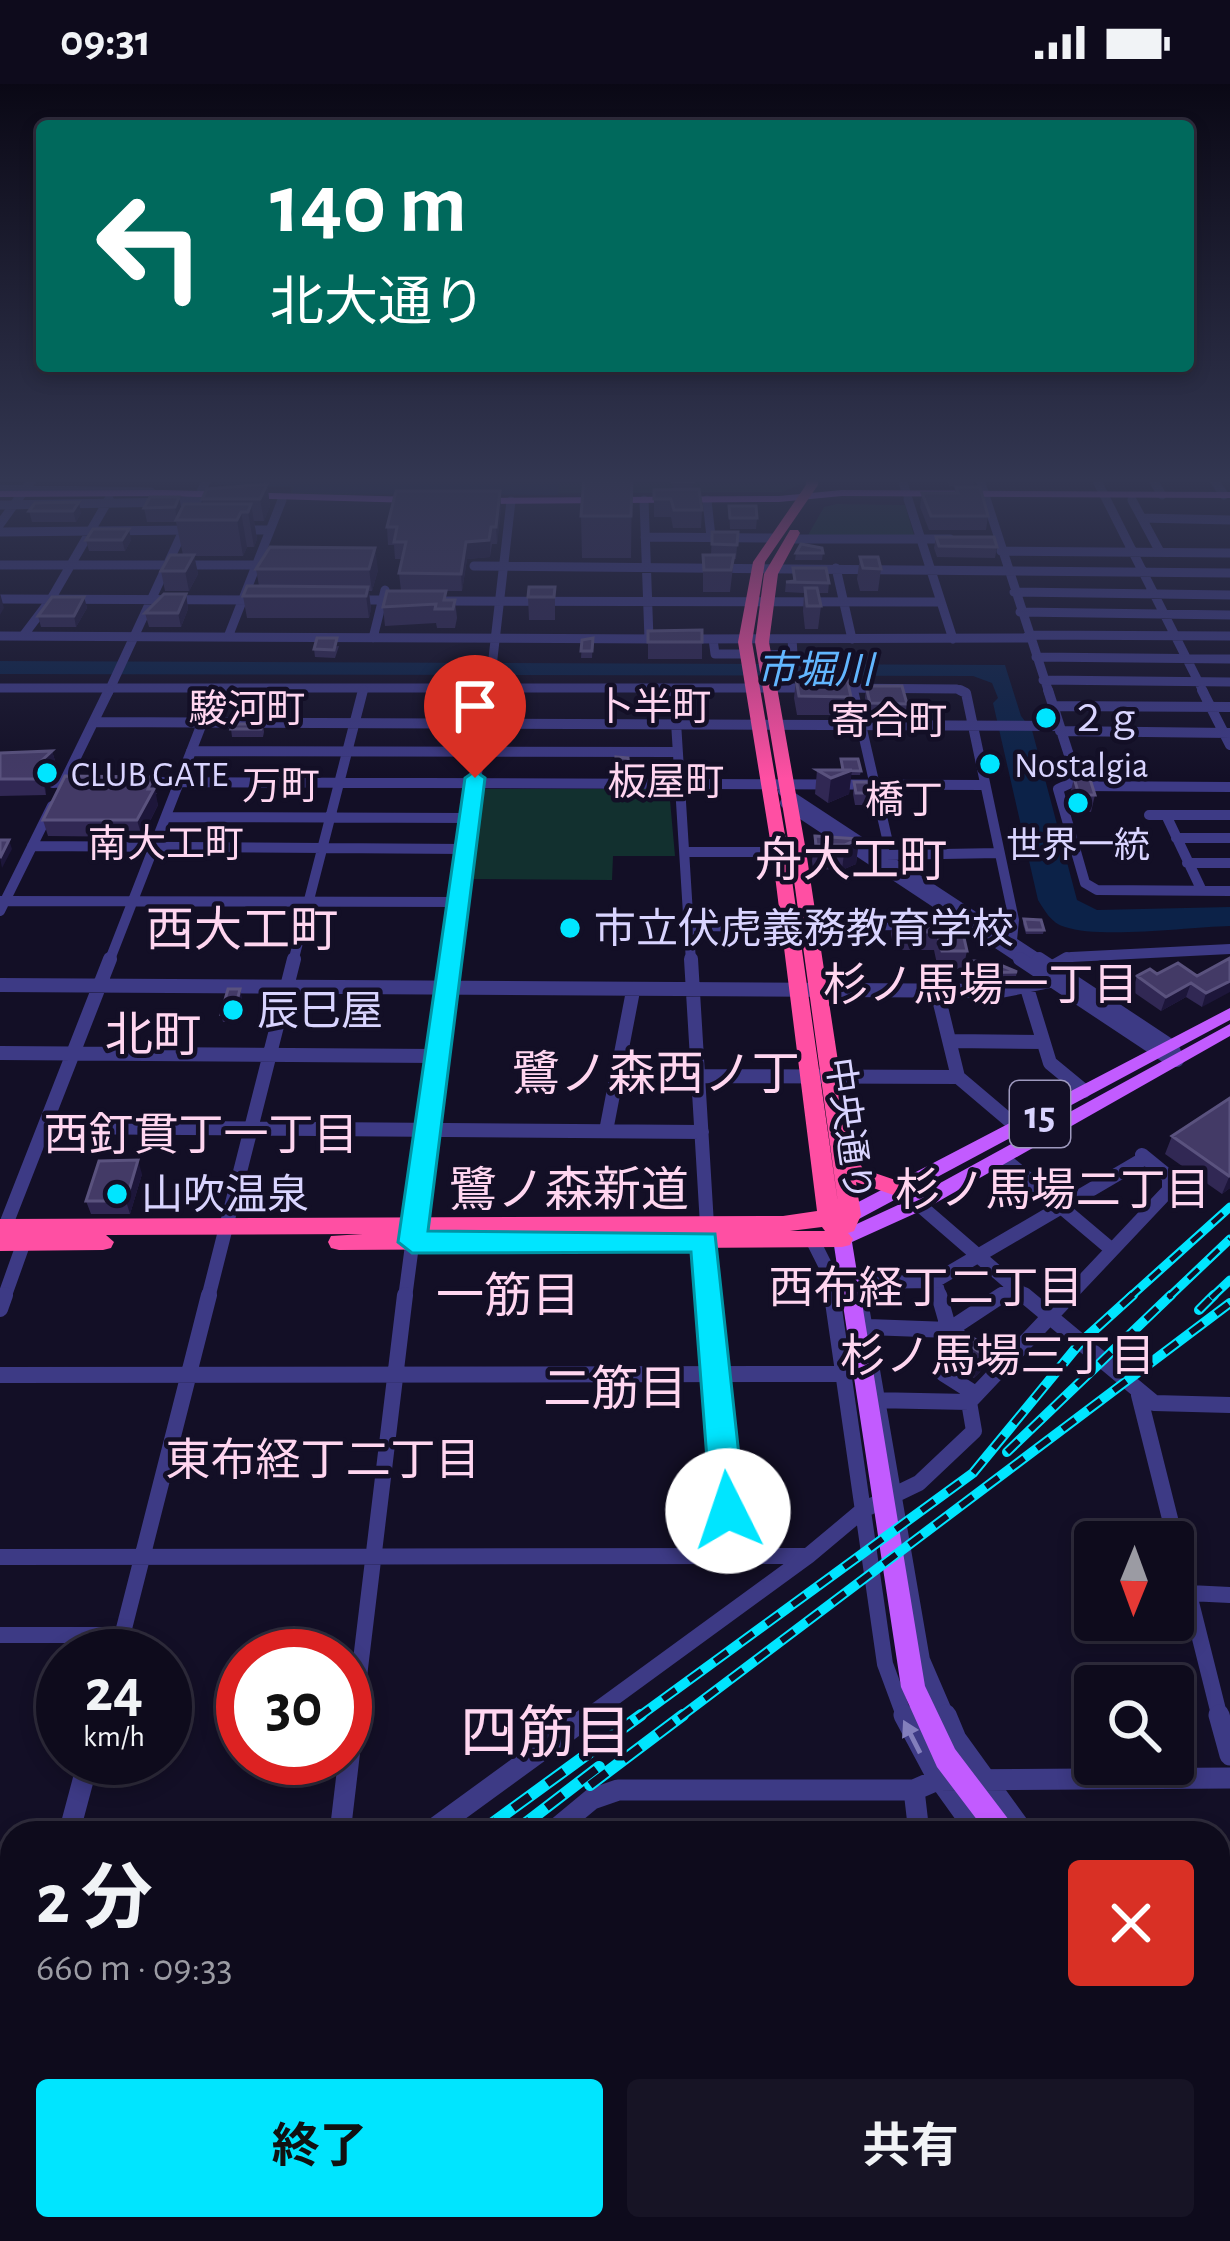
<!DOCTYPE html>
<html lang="ja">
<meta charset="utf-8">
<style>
:root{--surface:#0e0b1c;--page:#171425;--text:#f1f3f6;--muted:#9b9ba3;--line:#2e2b3b;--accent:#00e5ff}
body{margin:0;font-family:"Alegreya Sans","Noto Sans JP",sans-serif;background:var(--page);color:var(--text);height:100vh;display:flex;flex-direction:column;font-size:45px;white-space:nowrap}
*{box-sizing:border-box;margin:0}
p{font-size:39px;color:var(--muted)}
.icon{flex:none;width:66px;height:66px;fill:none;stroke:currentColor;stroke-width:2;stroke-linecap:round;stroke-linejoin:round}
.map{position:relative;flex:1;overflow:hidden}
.panel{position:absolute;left:0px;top:1737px;width:1230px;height:420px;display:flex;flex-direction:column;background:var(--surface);border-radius:36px 36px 0 0;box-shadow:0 6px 18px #0003,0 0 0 3px var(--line)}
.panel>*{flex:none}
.banner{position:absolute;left:36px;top:36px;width:1158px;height:252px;border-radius:12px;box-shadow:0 6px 18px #0003,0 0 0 3px var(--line);background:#00695c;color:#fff;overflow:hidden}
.needle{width:78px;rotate:181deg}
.buttons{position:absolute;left:1074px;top:1437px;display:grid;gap:24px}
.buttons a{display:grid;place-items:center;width:120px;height:120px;border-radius:12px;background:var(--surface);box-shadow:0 6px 18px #0003,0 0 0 3px var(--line);font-size:60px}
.speed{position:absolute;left:36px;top:1545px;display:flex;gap:24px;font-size:60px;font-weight:700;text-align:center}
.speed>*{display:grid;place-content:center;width:156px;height:156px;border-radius:50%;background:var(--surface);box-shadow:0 6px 18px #0003,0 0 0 3px var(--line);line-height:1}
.speed small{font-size:30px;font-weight:400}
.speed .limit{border:18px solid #d22;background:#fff;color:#111}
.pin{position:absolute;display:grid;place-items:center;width:102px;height:102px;color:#fff;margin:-123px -51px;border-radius:50% 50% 50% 0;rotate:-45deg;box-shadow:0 0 12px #0007}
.pin .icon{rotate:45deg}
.me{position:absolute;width:132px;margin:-66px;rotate:356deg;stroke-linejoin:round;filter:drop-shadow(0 0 9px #0008)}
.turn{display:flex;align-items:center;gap:42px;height:252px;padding:0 36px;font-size:54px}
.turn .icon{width:156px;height:156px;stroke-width:2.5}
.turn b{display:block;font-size:84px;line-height:102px}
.round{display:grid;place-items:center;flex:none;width:126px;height:126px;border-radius:12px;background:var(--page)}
.overview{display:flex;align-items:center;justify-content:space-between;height:204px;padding:0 36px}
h1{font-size:72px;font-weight:700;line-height:90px}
.primary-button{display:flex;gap:24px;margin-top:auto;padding:24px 36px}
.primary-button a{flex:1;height:138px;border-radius:12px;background:var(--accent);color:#111;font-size:48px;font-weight:700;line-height:138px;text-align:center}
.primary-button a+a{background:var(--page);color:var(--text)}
.status{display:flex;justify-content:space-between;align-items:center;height:84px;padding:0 60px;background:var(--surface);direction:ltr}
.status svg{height:33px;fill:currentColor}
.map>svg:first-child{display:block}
.green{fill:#12302f}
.water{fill:#0c2248}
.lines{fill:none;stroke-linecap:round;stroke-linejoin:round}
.minor-far4{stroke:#3d3a85;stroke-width:9}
.minor-far3{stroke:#3d3a85;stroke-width:10}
.minor-far2{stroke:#3d3a85;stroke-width:14}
.minor-far1{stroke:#3d3a85;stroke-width:16}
.minor{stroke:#3d3a85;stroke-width:21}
.major{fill:#c25bff;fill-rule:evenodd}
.highway{fill:#ff4fa3;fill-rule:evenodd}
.rail-far2-casing{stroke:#00e5ff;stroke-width:9}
.rail-far1-casing{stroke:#00e5ff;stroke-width:10}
.rail-casing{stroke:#00e5ff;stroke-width:12}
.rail-far2{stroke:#130f26;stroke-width:4.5;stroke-dasharray:14;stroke-linecap:butt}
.rail-far1{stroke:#130f26;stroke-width:6;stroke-dasharray:16;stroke-linecap:butt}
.rail{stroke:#130f26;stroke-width:8;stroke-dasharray:21;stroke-linecap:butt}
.wall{fill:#312854}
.shaded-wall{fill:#1d163a}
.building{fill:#433a66;stroke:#5a527e;stroke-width:3}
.oneway{fill:#837fbc}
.route{fill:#00e5ff;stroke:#0095a6;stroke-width:3}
.poi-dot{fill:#00e5ff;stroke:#130f26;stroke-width:4.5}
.labels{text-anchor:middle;stroke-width:9;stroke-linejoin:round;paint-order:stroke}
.far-poi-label{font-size:36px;fill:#d9d4ff;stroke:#130f26;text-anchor:start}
.far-street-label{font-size:36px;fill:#d9d4ff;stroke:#130f26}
.far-water-label{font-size:39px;font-style:italic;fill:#62b6ff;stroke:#130f26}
.far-quarter-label{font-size:39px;fill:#ffd6f0;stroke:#130f26}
.shield{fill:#130f26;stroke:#9e99be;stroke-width:3}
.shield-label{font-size:39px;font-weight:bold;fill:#d9d4ff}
.poi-label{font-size:42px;fill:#d9d4ff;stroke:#130f26;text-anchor:start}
.neighbourhood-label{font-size:45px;fill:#ffd6f0;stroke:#130f26}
.quarter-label{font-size:48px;fill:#ffd6f0;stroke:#130f26}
.near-quarter-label{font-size:57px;fill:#ffd6f0;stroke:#130f26}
</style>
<div class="status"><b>09:31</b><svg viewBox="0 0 49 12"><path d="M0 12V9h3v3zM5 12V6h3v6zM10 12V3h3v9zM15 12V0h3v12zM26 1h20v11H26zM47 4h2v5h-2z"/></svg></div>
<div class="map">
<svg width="1230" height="2157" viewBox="0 0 1230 2157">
<rect width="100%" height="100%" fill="#130f26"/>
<path class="green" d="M220,393H800L801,400L782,408L290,411L292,403L215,401Z
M837,420L905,421L914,451L807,453L824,423Z
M482,705H669L675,772H613L612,796L470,795Z"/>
<path class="water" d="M221,393L532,399L534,393H559L558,411L292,409L294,402L217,401Z
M0,577L1005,581L1021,632L1032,646L1077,816L1097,826L1230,823V842C1189,843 1101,855 1065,843C1051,839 1045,827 1038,816L993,619L998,614L992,599L973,592L0,590Z"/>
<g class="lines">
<path class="minor-far4" d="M902,393L906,409
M979,393L1049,609
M1095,393L1204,609
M1151,393L1162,411
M1212,393L1224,411
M0,405L151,408
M908,415L953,555
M644,416L649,555
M707,416L711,453
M1132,416L1160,468
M0,421L180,418L200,413
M1142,434L1230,436
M0,440L34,393
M238,446H269
M0,448L192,446
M645,453L774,454
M790,455H950
M1001,467L1230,469
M0,481H255
M474,482L1230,489
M836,484L852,555
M1014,508L1230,511
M0,515L259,516
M353,516H403
M437,517L940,518
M1020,528L1230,531
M1028,551L1230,552
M0,552L661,555
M23,552L51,515L109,415
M228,553L282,416
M373,554L385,506
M689,555L1029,554
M713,555L715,570H746
M763,571L793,570L792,555
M1036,573L1230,575
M1043,596L1230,598
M0,604H811
M674,604V609
M833,604L957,605L966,609
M108,609L208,393
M214,609L216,604
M489,609L511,417"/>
<path class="minor-far3" d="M674,606L691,878
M853,606L887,754L882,761L886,771L999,769
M960,606L966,609L1014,836L1012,856
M1048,606L1079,702L1230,703
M1202,606L1230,661
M1052,622L1230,623
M94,638L1059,642
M1060,647L1230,649
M191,667L678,668
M1077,696L1058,705L1085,799L1097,806L1230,807
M138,698L985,701
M53,699L80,697
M62,702L109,606
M783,707L1043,878
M785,719L1025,878
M1149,731H1230
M1166,731L1202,807
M166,733L469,734
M1176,754H1230
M32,762L465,765
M685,768H780
M1187,779H1230
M1,817L457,818
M0,827L52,722
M689,842L789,843
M808,842L907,841
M109,878L215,606
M293,878L363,606
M450,878L489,606
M1062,878L1071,873L1230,865"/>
<path class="minor-far2" d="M691,875L707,1141
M1020,875L1166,972
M1039,875L1172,963L1177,976
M0,901L1001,907L1050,897L1053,883L1067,875
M1027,904L1050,979L1084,1007
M937,907L958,993L1017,1043
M950,957L1043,958
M0,969L435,972
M698,992L958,993
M45,1043L702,1048
M606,1047L633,907
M1003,1074L1111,1165
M902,1106L1027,1214
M5,1143L110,875
M705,1157L710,1214
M813,1157L829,1189L833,1214
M857,1197L860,1214
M935,1197L940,1214
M857,1198L935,1197L1145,1074
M4,1214L24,1158
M208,1214L294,875
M405,1214L450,875
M997,1214L1014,1203
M1067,1214L1169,1106V1093L1142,1071"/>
<path class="minor-far1" d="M709,1211L731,1473
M832,1211L885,1580L905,1634
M859,1211L922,1576L947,1634
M939,1211L949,1246L944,1290L974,1309
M1024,1211L1154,1319L1230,1321
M0,1225L5,1211
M868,1243L949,1246
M1001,1280L949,1246L1002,1211
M0,1291L844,1290
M1139,1311L1220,1634
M871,1316L969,1318L1070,1211
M0,1473L808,1472
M1189,1509L1230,1511
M0,1551H122
M117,1572L209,1211
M354,1634L405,1211
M586,1634L808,1472L863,1426L919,1399L974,1347L969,1318"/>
<path class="minor" d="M904,1631L935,1689L978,1749
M946,1631L956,1655L1024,1749
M1219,1631L1230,1671
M914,1706L919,1749
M69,1749L89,1674
M340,1749L354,1631
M428,1749L590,1631
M551,1749L592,1715L618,1706H914L937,1696L1230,1694
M1218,1901L1230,1910
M0,1934H12
M1218,1949L1230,1951
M1218,2038L1230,2019
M0,2054L12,2046
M971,2145L973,2157
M129,2157L138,2145
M1141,2157L1148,2145"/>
<path class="major" d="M164,406L415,413L420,416L415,419L164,412L0,413V407Z
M842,406L1230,408V414L842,412L779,418L478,420L473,417L478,414L779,412Z
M1230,924V936L857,1136H843L841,1131L843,1126Z
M1230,940V952L925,1125L852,1158L925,1602L955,1665L1012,1740L1016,1749H987L937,1683L901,1603L833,1155L835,1150L911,1115Z
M1218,1911L1230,1917V1948L1218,1942Z"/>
<path class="highway" d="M807,393H819L818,401L765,478L752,558L788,768L838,1119L790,767L755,558L764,490L790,446H798L800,449L778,490L769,558L806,767L851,1063L863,1085L910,1101L913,1106L910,1111L902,1114L856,1098L861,1131L854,1147L848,1149L853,1155L850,1161L842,1163L339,1166L331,1164L328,1158L331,1152L363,1150L106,1151L114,1158L111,1164L103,1166L0,1167V1135L783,1132L817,1127L772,768L738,558L753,478L806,401ZM822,1143L825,1147H790Z"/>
<defs>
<path id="rail-far2" d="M1129,1214L1230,1123
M1168,1214L1230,1155
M1211,1214L1230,1196"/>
<path id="rail-far1" d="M1199,1226L1214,1211
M1007,1368L1171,1211
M637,1634L973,1389L1080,1259L1133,1211
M679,1634L1230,1219"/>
<path id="rail" d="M590,1701L683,1631
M479,1749L641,1631
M513,1749L599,1683
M0,2098L12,2090
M45,2157L55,2145
M74,2157L83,2145"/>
</defs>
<use href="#rail-far2" class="rail-far2-casing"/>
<use href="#rail-far1" class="rail-far1-casing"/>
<use href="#rail" class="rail-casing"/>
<use href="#rail-far2" class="rail-far2"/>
<use href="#rail-far1" class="rail-far1"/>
<use href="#rail" class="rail"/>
</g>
<path class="wall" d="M632,393L631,474H582L581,432Z
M673,393H693L692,405L702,426L701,444H673L671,433H654V406L673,405Z
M946,393H974L973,402H949Z
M267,400L270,422L264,437H254L257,455L254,463H247L243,472H194L198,490L189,507H165L161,487L183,471L176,438H147L144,424L150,413L182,425L203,420L202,415Z
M956,403L988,432L986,446H929L920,423L922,409H955Z
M35,419L81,429L76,438H32L29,427Z
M729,422L757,434L756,445H730Z
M501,424L497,460H492L490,473L467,475L462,507H446V516H455L457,534L455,544H437L436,539L385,542L383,523L401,507L399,489L402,475H395L394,461H388L387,443Z
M712,448H738L736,475H734L730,508H703V471H711Z
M936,453L997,463L995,474L937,473L934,464Z
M86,456H131L125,467H89Z
M796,469H823L822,476H795Z
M860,473L881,485L878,507H860L857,495Z
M793,484L829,499L828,509H818L821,522L818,545H805L803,527L804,509L785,508L786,498L793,497Z
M256,485L378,486L372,507H369L371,525L369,534H247L243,512L259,502Z
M555,503V536H529L528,513Z
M186,510L188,525L181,543H149L145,529Z
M84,513L87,524L76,543H41L38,532Z
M702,546V575H648V547Z
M593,554L592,574H581L582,556Z
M339,562L335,574L315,573L314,565Z
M796,595L851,613L849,631H797L794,614Z
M866,602L907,620L905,632L869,631L865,614Z
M263,640L264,648L263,653H232L231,645Z
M52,667L57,683L44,695L46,711L0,712V669Z
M616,673L629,682V690H616Z
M841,675L861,687L860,691H851L849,710L828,719L815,710L817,686H842Z
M1074,694L1095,711L1091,728L1075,727L1070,710Z
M854,698L871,709L869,721H855L853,710Z
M157,709L155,712L158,721L142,753L48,752L43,736Z
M815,752L859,755L856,780L842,786L813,785L812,777Z
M894,831L959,832L967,867L963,885H938L934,866H894L891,850Z
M1024,835L1044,846L1043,850H1026L1023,840Z
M1230,874L1202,923L1186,913L1161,927L1132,907L1137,892L1157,890L1197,892Z
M966,877L1017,888L1016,892L968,894Z
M242,914L236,938H223L221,930Z
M1230,1014V1104L1222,1110L1165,1070L1172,1052Z
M142,1090L130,1130H91L86,1117Z
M966,1250L987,1263L980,1288L974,1294L958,1283Z"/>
<path class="shaded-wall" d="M267,400L270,422L264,437L260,415Z
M500,407L501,424L497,460L496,443Z
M179,413L182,427L177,438L175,423Z
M79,418L81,429L76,438L73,427Z
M251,420L257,455L254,463L248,428Z
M241,428L247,463L243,472L237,436Z
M491,443L490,473L467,475L462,507L461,490L466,458Z
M129,445L131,456L125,467L122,456Z
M375,464L378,486L372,507L369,485Z
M194,471L198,490L189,507L185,487Z
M368,503L371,525L369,534L366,512Z
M0,509L4,524L0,531Z
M186,510L188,525L181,543L178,529Z
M84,513L87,524L76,543L74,532Z
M52,667L57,683L44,695L46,711L39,679Z
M852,686L849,710L828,719L831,694Z
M153,693L158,721L142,753L137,736Z
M859,755L856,780L842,786L845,761Z
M9,756L12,765L2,784L0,774Z
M1230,897V908L1202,923L1206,909Z
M1191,899L1186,913L1161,927L1166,913Z
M240,905L242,914L236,938L234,929Z
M138,1076L142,1090L130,1130L126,1117Z
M1230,1091V1104L1222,1110Z
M987,1263L980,1288L974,1294L981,1269Z"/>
<path class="building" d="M584,393H632L631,432H581Z
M673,393H693V398H673Z
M267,400L260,415H202L207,405Z
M956,403H980L988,432H931L922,409H958Z
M699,405L702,426H674L671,415H654V406Z
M396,407H500L496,443H491L489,456L466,458L461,490L399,489L406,458H394L397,443H387Z
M150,413H179L175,423L144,424Z
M79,418L73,427H29L35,419Z
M184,420H251L248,428H241L237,436H176Z
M729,422H756L757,434H730Z
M93,445H129L122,456H86Z
M712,448H738L737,461L712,460Z
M936,453H994L997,463L939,462Z
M801,460L822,464L823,469H796Z
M270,463L375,464L369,485H256Z
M170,471H194L185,487H161Z
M703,471H734L731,486H704Z
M860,473H878L881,485L863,484Z
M793,484H826L829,499L786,498L795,497Z
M247,502L368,503L366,512H243Z
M529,503H555L554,513H528Z
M805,504H817L821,522H807Z
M387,507H446L444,516H455L453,525H435L436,520L383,523Z
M164,510H186L178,529H145Z
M52,513H84L74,532H38Z
M702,546V558H648V547Z
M317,554H337L334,566L314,565Z
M593,554L592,567H581L582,556Z
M796,595H847L851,613L799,612Z
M866,602H902L907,620L870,619Z
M233,640H263L261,645H231Z
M52,667L39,679L41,695H0V669Z
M616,673L628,674L629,682H616Z
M841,675H858L861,687L843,686Z
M817,686H852L831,694Z
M65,692L153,693L148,705H154L137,736H43Z
M1074,694L1090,695L1095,711H1079Z
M854,698H869L871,709H856Z
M815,752L859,755L845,761H816Z
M0,756H9L0,774Z
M894,831L959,832L967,867H942L937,848H897Z
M1024,835L1041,836L1044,846H1027Z
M1230,874V897L1206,909L1191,899L1166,913L1137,892L1150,885L1157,890L1178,879L1197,892Z
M966,877H991L1017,888L969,889Z
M228,905H240L234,929L221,930Z
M1230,1014V1091L1229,1092L1172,1052Z
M138,1076L126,1117H86L99,1077Z
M966,1250L987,1263L981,1269L964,1258Z"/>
<defs><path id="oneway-solid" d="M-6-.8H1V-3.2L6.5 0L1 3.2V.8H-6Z" transform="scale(3)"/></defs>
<use class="oneway" href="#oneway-solid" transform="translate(912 1653) rotate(-117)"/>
<linearGradient id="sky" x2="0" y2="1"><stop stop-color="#0a0815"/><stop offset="0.57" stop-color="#333752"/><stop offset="1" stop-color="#333752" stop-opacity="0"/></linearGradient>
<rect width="1230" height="695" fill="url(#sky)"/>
<path class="route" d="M475,687L485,694L428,1147L715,1150L745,1427L740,1437L728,1441L716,1437L711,1427L691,1168L412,1169L398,1158L465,694Z"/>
<g class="poi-dot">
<circle cx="1046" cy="634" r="12"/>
<circle cx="990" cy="680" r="12"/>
<circle cx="47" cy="689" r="12"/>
<circle cx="1078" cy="719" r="12"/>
<circle cx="570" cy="844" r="12"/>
<circle cx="233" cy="926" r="12"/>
<circle cx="117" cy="1110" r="12"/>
</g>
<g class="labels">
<g class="far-poi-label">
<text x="1070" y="647">２ｇ</text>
<text x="1014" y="693">Nostalgia</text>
<text x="71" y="702">CLUB GATE</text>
<text x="1078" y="773" text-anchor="middle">世界一統</text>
</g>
<g class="far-street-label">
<text transform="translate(850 1045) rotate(82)" y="13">中央通り</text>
</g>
<g class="far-water-label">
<text x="815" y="599">市堀川</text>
</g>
<g class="far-quarter-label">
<text x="653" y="636">卜半町</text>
<text x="247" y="638">駿河町</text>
<text x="889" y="650">寄合町</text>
<text x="666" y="711">板屋町</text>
<text x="281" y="715">万町</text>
<text x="904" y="729">橋丁</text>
<text x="166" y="773">南大工町</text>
</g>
<rect class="shield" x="1010" y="997" width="60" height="66" rx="9"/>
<g class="shield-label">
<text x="1040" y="1044">15</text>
</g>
<g class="poi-label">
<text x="594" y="859">市立伏虎義務教育学校</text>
<text x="257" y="941">辰巳屋</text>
<text x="141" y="1125">山吹温泉</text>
</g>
<g class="neighbourhood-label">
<text x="981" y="916">杉ノ馬場一丁目</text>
<text x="201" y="1066">西釘貫丁一丁目</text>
<text x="1053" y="1121">杉ノ馬場二丁目</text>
<text x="926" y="1219">西布経丁二丁目</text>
<text x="998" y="1287">杉ノ馬場三丁目</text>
<text x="323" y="1391">東布経丁二丁目</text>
</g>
<g class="quarter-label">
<text x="851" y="792">舟大工町</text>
<text x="242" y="862">西大工町</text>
<text x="153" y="967">北町</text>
<text x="656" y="1006">鷺ノ森西ノ丁</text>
<text x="569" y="1122">鷺ノ森新道</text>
<text x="508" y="1228">一筋目</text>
<text x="615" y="1321">二筋目</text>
</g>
<g class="near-quarter-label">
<text x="546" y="1668">四筋目</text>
</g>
</g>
</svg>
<div class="buttons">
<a><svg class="needle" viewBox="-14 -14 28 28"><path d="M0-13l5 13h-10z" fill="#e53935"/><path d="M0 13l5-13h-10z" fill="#9b9ba3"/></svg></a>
<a><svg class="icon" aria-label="search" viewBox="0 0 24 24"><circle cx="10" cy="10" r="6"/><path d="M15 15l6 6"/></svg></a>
</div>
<div class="speed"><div>24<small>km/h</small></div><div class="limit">30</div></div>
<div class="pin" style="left:475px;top:694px;background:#d93025"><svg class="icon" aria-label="arrive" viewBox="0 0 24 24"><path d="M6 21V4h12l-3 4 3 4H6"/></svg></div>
<svg class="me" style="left:728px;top:1427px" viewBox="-20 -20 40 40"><circle r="19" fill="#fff"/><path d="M0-13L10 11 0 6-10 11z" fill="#00e5ff"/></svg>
<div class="banner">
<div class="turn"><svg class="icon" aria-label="left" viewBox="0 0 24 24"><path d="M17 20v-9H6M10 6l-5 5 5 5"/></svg><div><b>140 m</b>北大通り</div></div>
</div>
<section class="panel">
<div class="overview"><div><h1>2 分</h1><p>660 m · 09:33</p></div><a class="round" style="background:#d93025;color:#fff"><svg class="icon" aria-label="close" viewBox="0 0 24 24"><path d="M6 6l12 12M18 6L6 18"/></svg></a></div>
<div class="primary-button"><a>終了</a><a>共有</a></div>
</section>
</div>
